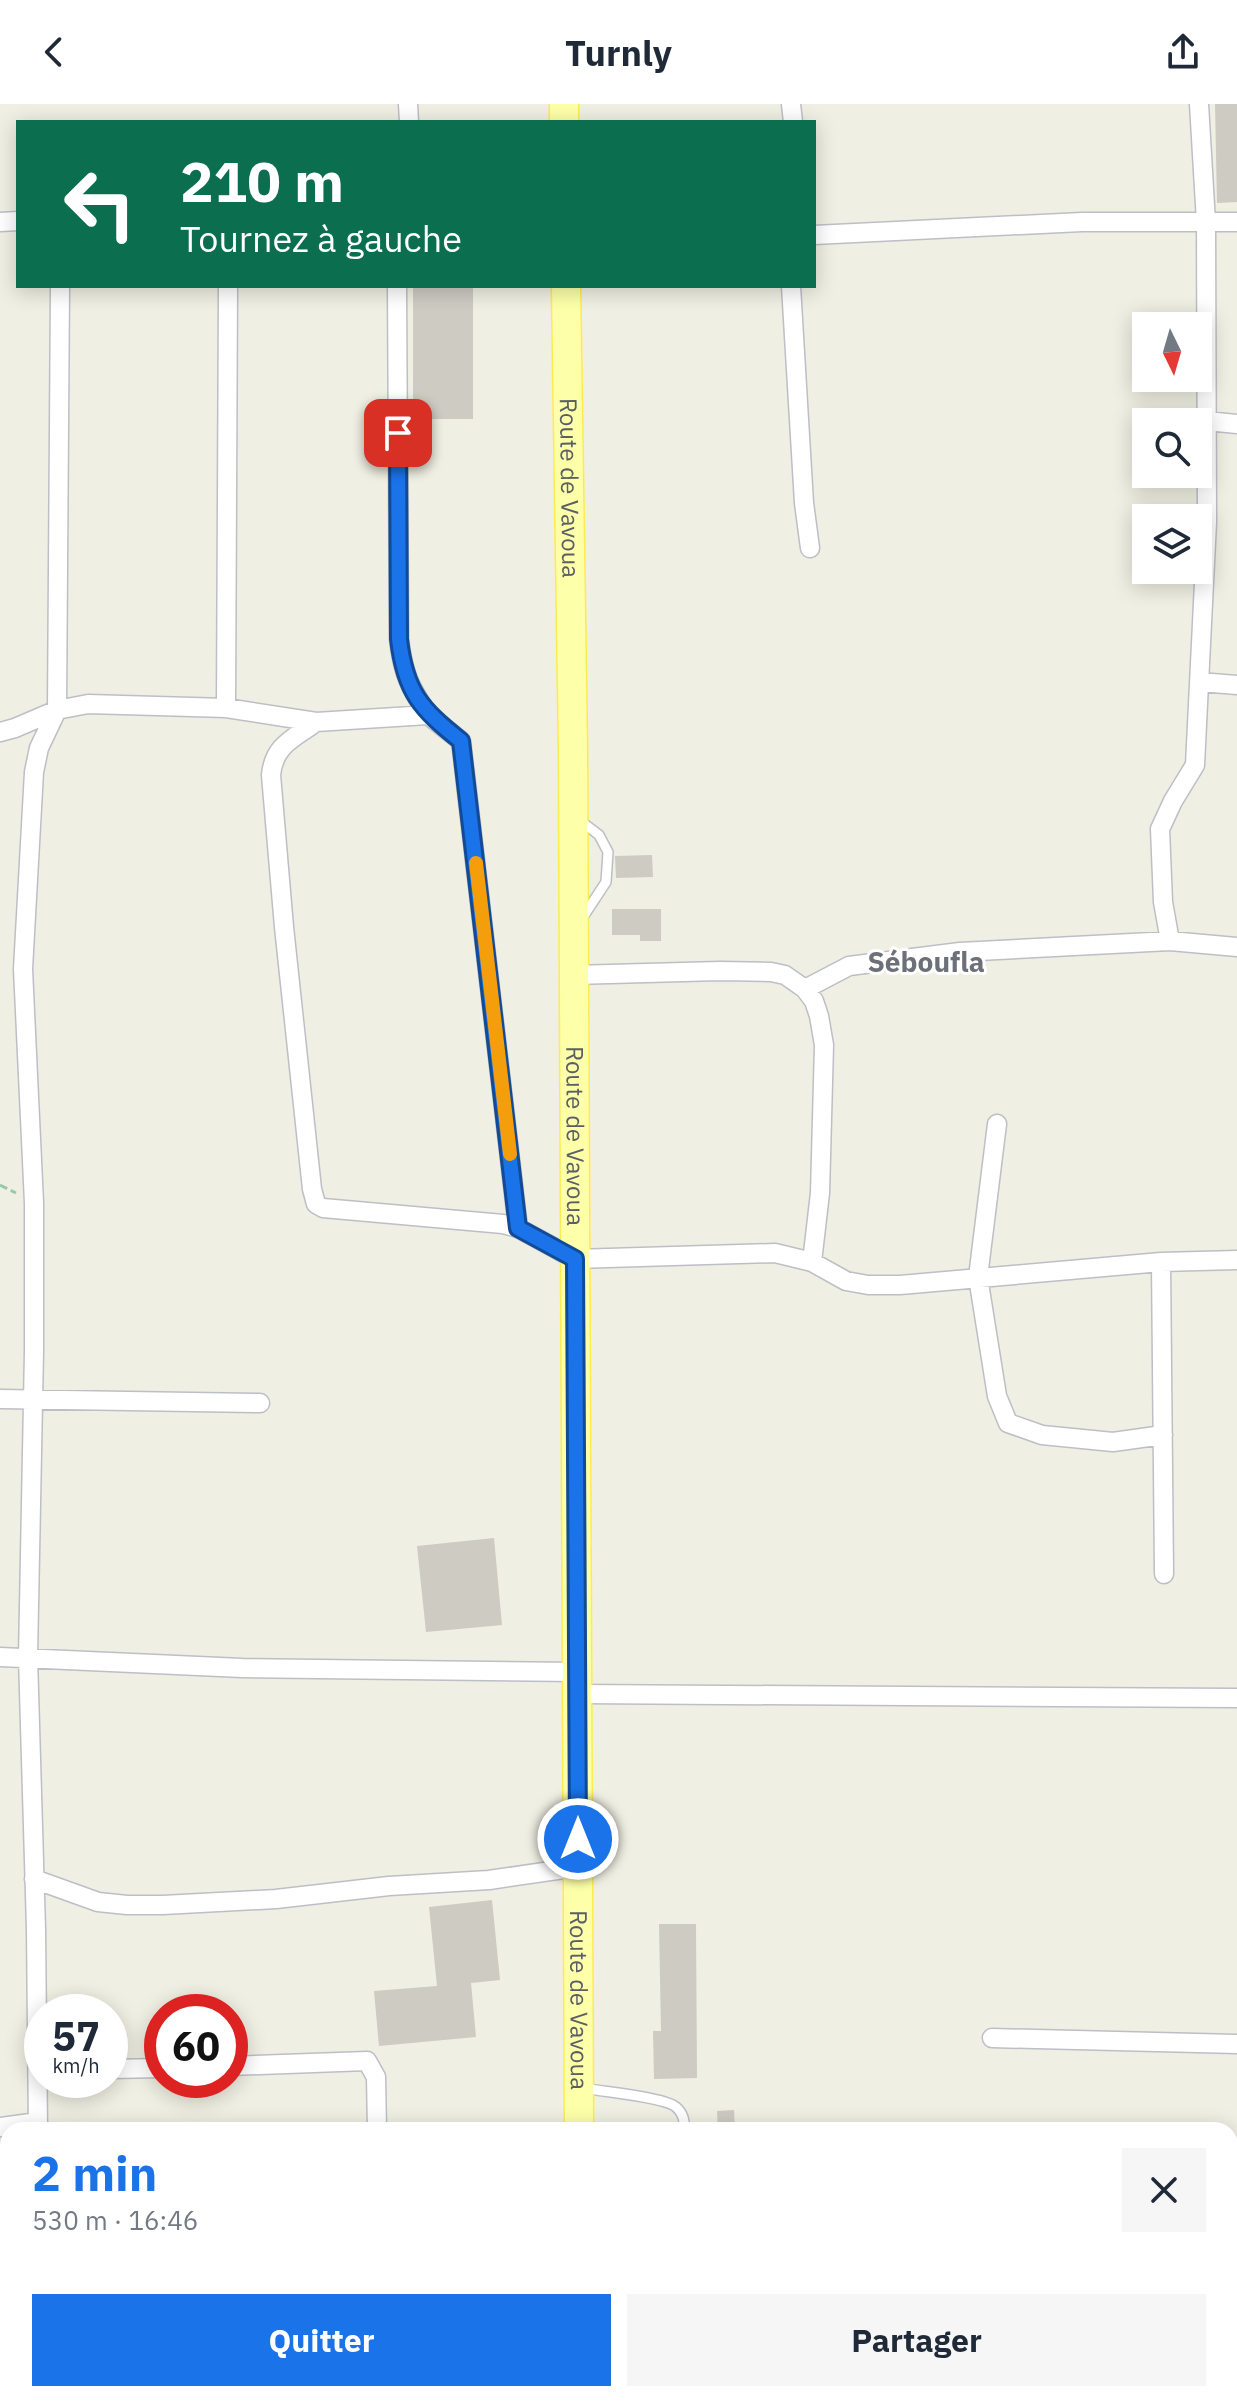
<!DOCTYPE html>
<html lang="fr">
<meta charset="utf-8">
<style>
:root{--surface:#fff;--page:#f6f6f7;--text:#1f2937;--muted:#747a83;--accent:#1a73e8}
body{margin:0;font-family:"IBM Plex Sans",sans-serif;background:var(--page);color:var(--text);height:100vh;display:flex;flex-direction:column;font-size:30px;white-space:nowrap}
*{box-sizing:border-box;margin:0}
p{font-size:26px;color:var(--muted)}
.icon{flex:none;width:44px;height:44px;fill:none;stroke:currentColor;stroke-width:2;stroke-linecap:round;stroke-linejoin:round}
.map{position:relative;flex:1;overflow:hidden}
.panel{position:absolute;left:0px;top:2018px;width:1238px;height:280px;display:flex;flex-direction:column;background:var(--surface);border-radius:24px 24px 0 0;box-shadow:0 4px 20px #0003}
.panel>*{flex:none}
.guide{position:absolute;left:16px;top:16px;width:800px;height:168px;border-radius:0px;box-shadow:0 4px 20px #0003;background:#0b6e4f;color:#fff;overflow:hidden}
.needle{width:52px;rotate:175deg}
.buttons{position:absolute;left:1132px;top:208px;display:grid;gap:16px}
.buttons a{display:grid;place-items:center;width:80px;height:80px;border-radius:0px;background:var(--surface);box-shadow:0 4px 20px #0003;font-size:40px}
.speed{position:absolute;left:24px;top:1890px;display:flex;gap:16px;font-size:40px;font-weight:700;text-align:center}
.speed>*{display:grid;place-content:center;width:104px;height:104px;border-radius:50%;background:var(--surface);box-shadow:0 4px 20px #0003;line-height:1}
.speed small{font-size:20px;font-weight:400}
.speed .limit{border:12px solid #d22;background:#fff;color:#111}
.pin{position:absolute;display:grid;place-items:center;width:68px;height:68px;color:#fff;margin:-34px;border-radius:16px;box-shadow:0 4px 12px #0006}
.me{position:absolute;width:88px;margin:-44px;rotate:0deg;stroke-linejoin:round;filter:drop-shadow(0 0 6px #0008)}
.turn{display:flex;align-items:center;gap:28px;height:168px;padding:0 32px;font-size:36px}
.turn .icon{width:104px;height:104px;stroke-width:2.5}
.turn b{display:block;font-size:56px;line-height:68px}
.round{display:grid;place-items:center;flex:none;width:84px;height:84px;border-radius:0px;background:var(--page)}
.head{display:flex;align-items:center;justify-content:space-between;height:136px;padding:0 32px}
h1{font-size:48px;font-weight:700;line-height:60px;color:var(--accent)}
.primary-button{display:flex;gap:16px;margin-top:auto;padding:16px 32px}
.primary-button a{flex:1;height:92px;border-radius:0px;background:var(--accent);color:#fff;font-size:32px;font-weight:700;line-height:92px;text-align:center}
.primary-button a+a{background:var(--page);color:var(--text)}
header{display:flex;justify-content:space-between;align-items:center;height:104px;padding:0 32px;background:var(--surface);font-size:36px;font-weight:700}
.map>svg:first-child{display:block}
.building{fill:#cdcbc2}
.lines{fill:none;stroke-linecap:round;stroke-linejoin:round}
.lane-casing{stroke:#bdbfc6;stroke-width:12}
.street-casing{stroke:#bdbfc6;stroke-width:21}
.primary-casing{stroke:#feec4e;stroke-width:31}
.path{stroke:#95caae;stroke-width:3;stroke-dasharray:8 4;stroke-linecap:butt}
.lane{stroke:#fff;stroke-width:9}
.street{stroke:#fff;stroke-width:18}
.primary{stroke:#fdffa9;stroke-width:28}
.route-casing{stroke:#114b97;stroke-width:20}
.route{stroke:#1a73e8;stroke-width:14}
.slow{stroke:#f59e0b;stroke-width:14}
.labels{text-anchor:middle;stroke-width:6;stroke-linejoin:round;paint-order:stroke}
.street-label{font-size:24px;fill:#5b5e65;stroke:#fff}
.quarter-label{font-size:28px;font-weight:bold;fill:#6c7078;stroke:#fff}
</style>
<header><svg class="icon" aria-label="back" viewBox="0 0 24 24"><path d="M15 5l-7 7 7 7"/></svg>Turnly<svg class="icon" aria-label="share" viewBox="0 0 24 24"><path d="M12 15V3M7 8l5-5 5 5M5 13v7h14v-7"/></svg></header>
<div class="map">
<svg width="1237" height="2298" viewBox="0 0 1237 2298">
<rect width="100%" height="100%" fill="#f0efe3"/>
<path class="building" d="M1215,0H1237V98L1217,99Z
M413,182H473V315H413Z
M652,751L653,773L616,774L615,752Z
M612,805H661V837H640V831H612Z
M494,1434L502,1521L426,1528L417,1442Z
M492,1796L500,1876L471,1879L476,1933L379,1942L374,1887L437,1882L429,1803Z
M659,1820H696L697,1974L654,1975L653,1927H661Z
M734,2006L735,2026H718L717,2007Z"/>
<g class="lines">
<defs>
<path id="lane" d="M578,715L599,731L608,748L606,778L583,813
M584,1984C603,1988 665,1993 676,2003C684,2010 684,2017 685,2026"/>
<path id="street" d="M408,0L409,18
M791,0L793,18
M0,118L18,117
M814,131L1082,118H1237
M397,182L399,535C403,570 409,581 428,611
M791,182L804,399L810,444
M1207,317L1237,320
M1200,578L1237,581
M226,604L228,182
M316,618C293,635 274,641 271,671L284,823L312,1085L316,1100L323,1104L503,1120L518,1124L575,1155L775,1149L812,1158L846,1177L868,1181H900L1161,1158L1237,1156
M0,628L15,624L57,606L88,600L226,604L316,618L428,611L461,637L518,1124
M1170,837L1163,798L1160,725L1173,697L1195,661L1207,418L1206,118L1199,0
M573,871L720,867L771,868L785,871L805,885L814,897L819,912L824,941L820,1089L812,1158
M805,885L849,862L960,848L1170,837L1237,843
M997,1020L978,1173L997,1292L1008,1319L1042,1331L1113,1338L1163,1331
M1161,1158L1164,1470
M0,1295L260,1299
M0,1553L242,1564L577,1568
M577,1590L1237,1594
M34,1775L98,1798L127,1801H163L276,1795L389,1782L489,1776L578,1763
M992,1934L1237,1940
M230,1962L367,1957L376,1973L377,2026
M110,1965L162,1964
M0,2023L38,2018
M38,2026L36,1825L28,1553L34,1247V1099L23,865L34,668L39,644L57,606L60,182
M1230,2158H1237
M384,2290V2298"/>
<g id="primary">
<path d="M564,0V18"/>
<path id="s1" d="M566,182L573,646L579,2026"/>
<path d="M580,2290V2298"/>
</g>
</defs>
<use href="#lane" class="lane-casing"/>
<use href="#street" class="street-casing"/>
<use href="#primary" class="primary-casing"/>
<path class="path" d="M0,1081L16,1089"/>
<use href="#lane" class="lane"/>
<use href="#street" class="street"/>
<use href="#primary" class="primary"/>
</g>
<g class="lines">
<defs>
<path id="route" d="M398,329L399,535C405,588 421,605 461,637L518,1124L575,1155L578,1735"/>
</defs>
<use href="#route" class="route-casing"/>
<use href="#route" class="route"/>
<path class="slow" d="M476,759L510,1050"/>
</g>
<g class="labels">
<g class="street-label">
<text dy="8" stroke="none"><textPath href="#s1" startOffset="202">Route de Vavoua</textPath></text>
<text dy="8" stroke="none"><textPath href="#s1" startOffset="850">Route de Vavoua</textPath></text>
<text dy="8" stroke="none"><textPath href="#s1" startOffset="1714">Route de Vavoua</textPath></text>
</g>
<g class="quarter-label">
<text x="926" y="868">Séboufla</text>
</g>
</g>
</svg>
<div class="buttons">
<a><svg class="needle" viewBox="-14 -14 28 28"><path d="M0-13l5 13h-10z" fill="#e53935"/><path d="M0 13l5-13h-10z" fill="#747a83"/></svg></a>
<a><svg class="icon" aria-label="search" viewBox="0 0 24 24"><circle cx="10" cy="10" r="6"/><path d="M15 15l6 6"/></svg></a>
<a><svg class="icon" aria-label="layers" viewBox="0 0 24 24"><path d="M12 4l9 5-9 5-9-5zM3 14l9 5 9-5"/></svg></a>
</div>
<div class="speed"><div>57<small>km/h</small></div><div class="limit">60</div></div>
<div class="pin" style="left:398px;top:329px;background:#d93025"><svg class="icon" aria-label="arrive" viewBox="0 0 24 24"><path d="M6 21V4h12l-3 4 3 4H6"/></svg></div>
<svg class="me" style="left:578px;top:1735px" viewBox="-20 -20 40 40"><circle r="17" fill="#1a73e8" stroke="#fff" stroke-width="3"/><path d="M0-11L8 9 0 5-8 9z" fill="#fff"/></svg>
<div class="guide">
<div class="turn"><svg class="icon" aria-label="left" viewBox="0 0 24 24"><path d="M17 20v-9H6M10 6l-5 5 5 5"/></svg><div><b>210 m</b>Tournez à gauche</div></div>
</div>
<section class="panel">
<div class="head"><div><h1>2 min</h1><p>530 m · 16:46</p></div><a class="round"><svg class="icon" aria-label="close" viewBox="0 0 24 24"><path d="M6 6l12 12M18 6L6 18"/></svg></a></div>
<div class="primary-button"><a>Quitter</a><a>Partager</a></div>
</section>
</div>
